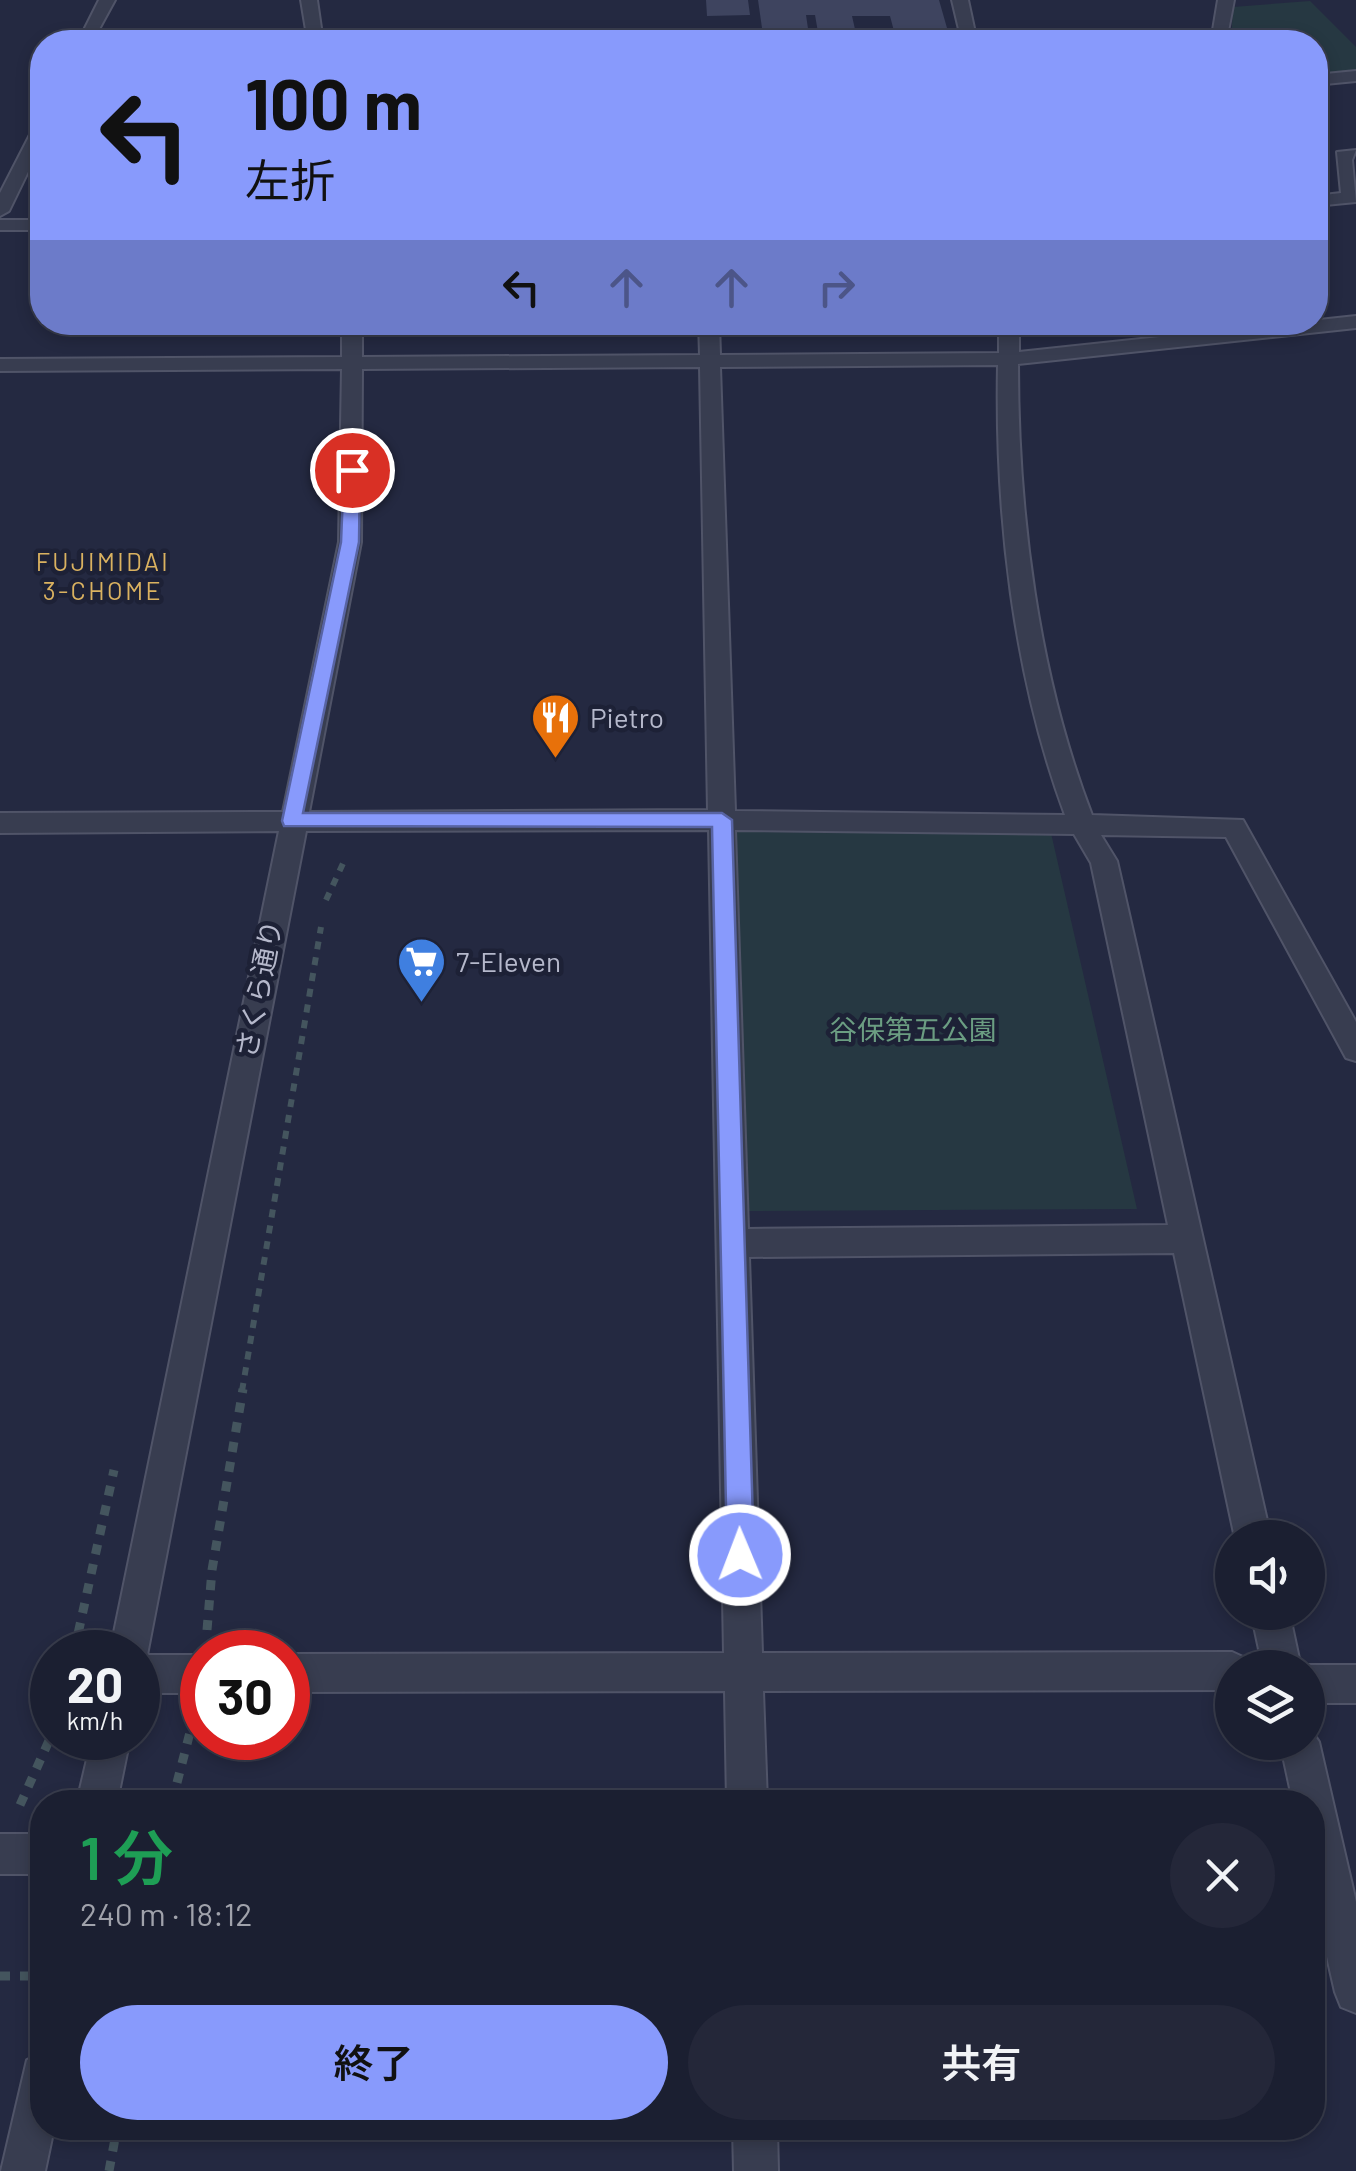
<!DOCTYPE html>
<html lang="ja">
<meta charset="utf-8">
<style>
:root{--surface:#1b1f31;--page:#242739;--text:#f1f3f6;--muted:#a0a2ab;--line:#393d4d;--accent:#889afc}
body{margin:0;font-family:Barlow,"Noto Sans JP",sans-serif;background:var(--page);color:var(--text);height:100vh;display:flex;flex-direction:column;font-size:38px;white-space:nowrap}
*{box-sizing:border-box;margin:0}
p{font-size:32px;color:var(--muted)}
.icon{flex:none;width:55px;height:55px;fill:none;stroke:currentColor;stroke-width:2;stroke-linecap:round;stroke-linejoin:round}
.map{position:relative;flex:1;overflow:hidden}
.details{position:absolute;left:30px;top:1790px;width:1295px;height:350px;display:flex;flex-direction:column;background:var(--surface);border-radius:40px;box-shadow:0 5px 15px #0003,0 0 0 2px var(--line)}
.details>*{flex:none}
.guide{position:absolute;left:30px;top:30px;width:1298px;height:305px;border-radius:40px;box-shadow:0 5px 15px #0003,0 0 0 2px var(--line);background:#889afc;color:#111;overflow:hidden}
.fabs{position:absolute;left:1215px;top:1520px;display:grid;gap:20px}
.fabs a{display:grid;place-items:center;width:110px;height:110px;border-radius:50%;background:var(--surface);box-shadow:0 5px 15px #0003,0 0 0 2px var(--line);font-size:50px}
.speed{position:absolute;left:30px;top:1630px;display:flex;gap:20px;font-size:50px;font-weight:700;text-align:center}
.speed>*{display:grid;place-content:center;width:130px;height:130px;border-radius:50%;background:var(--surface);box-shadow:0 5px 15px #0003,0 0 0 2px var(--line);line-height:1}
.speed small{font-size:25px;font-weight:400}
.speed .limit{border:15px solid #d22;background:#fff;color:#111}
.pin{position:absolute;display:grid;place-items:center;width:85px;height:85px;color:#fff;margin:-42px;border:5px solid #fff;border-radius:50%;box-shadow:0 2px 10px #0007}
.me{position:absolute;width:110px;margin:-55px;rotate:359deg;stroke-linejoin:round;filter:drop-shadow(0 0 8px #0008)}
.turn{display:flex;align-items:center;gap:35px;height:210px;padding:0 50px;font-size:45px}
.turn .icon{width:130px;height:130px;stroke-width:2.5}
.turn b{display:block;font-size:70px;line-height:85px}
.lanes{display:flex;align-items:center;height:95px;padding:0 50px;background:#0003;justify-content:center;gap:50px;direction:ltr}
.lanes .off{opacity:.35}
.round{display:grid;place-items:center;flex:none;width:105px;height:105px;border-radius:52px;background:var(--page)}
.summary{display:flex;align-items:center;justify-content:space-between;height:170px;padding:0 50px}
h1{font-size:60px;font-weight:600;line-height:75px;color:#1e9e55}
.button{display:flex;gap:20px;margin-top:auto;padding:20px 50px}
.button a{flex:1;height:115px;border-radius:60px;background:var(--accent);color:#111;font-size:40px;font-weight:600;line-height:115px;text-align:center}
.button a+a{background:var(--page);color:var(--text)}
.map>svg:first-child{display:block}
.green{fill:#263842}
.building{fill:#3e445f}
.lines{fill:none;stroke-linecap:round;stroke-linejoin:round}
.minor-casing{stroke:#505468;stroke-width:4}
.path-far1{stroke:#44555e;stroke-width:6;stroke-dasharray:8 8;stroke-linecap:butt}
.path{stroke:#44555e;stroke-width:9;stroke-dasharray:10 10;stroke-linecap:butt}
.minor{fill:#383d50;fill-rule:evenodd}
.route{fill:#889afc;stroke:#5864a4;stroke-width:2.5}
.labels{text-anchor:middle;stroke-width:9;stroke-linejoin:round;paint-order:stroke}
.far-neighbourhood-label{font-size:25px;letter-spacing:2.5px;fill:#dab260;stroke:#1d2136}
.poi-label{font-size:28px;fill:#b5b8cb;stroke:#1d2136;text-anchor:start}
.street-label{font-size:28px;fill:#b5b8cb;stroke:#1d2136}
.park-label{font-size:28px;fill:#6b9d82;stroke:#1d2136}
</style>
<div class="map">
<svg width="1356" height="2171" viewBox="0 0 1356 2171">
<rect width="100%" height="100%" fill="#242941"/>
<path class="green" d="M1310,1L1356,47V73L1315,77V42H1231L1233,7Z
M731,832L1051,833L1137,1209L741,1211Z"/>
<path class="building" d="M706,0H748L750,15L707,16Z
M758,0H939L949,35H895L890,16H852L857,38H819L815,15H806L810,42H764Z"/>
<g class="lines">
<defs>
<path id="minor" d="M99,0H115L92,42H78Z
M301,0H317L323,42H308Z
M952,0H968L977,42H962Z
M1218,0H1234L1226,42H1211Z
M1356,71V81L1315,85V75Z
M42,122V143L9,211L0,216V193L34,127Z
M1356,150L1352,160L1356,202L1315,206V196L1341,193L1337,152Z
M0,220H42V230H0Z
M1356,316V328L1018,364C1018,513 1038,675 1092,815L1243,820L1356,1022V1061L1346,1058L1226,837L1101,835L1117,861L1271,1538H1235L1174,1253L749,1257L762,1653L1232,1652L1245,1658L1250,1668H1232V1690L763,1691L767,1802H727L725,1691L288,1692V1654L724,1653L709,830L306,831L147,1655H202V1693H138V1652H110L279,831L0,833V813L283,812L339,542L342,369L0,371V359L342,357V322H362V357L700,355L699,322H719L720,355L999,353V322H1019V352ZM998,365C995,514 1013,675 1065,815L735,811L720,367ZM700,367L708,810L309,812L361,542L362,369ZM735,830L1074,834L1091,863L1168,1225L748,1229Z
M1251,1612H1289L1301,1668H1263Z
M1308,1665H1356V1703H1308V1668H1302Z
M1308,1726L1319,1742L1356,1902V2013L1341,2007L1335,1992L1312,1891V1802H1293L1280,1742H1308Z
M92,1738H130L117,1802H77Z
M0,1834H42V1874H0Z
M42,2053V2128H54L45,2171H1L27,2060Z
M733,2128H777L778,2171H734Z"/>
</defs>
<use href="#minor" class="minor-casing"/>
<path class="path-far1" d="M326,900L346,857
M242,1391L321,927"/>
<path class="path" d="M207,1630L212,1570L243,1389
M74,1652L114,1470
M172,1802L194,1717
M20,1805L52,1734
M0,1976H42
M109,2171L117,2128"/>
<use href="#minor" class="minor"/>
</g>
<path class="route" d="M352,465L360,470L359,542L303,813H722L732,820L754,1555L750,1565L740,1569L731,1565L727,1555L712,827L284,826L282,821L341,542L344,470Z"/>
<defs>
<symbol id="restaurant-pin" viewBox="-11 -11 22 30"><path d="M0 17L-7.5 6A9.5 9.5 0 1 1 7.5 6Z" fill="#e8710a" stroke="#1d2136"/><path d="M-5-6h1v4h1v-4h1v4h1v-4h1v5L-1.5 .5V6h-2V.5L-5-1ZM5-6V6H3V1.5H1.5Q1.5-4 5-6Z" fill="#fff"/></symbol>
<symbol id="supermarket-pin" viewBox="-11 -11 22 30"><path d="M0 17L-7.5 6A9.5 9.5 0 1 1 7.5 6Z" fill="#3f7fe0" stroke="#1d2136"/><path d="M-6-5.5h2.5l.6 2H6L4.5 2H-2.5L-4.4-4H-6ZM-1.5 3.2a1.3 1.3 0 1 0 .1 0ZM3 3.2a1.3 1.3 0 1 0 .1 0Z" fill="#fff"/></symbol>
</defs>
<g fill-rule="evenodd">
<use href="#restaurant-pin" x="528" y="690" width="55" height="75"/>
<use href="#supermarket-pin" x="394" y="934" width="55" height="75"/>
</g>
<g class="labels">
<g class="far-neighbourhood-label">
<text x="103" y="571">FUJIMIDAI<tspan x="103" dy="29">3-CHOME</tspan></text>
</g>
<g class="poi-label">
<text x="590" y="728">Pietro</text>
<text x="456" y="972">7-Eleven</text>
</g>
<g class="street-label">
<text transform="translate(259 989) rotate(-79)" y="10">さくら通り</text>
</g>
<g class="park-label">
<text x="913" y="1040">谷保第五公園</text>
</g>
</g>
</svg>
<div class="fabs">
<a><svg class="icon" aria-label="sound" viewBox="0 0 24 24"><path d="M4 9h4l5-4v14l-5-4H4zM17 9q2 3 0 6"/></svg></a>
<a><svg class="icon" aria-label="layers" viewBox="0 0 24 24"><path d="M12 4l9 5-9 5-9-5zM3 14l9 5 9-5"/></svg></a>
</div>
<div class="speed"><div>20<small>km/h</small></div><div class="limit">30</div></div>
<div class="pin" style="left:352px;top:470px;background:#d93025"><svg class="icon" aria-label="arrive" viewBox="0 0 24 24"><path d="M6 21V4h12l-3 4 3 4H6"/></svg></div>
<svg class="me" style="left:740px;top:1555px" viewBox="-20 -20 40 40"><circle r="17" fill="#889afc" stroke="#fff" stroke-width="3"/><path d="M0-11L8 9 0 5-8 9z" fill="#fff"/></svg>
<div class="guide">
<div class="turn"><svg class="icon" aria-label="left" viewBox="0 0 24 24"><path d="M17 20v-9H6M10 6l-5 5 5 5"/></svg><div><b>100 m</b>左折</div></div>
<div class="lanes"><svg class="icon" aria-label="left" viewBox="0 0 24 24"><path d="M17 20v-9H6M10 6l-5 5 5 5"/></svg><svg class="icon off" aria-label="ahead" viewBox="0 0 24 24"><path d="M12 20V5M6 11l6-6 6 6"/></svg><svg class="icon off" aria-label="ahead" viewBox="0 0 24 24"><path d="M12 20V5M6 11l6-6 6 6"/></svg><svg class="icon off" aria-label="right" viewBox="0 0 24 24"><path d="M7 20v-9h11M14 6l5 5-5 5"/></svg></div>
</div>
<section class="details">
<div class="summary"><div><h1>1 分</h1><p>240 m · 18:12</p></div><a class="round"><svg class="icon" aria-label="close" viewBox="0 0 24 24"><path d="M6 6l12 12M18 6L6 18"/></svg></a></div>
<div class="button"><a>終了</a><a>共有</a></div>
</section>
</div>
